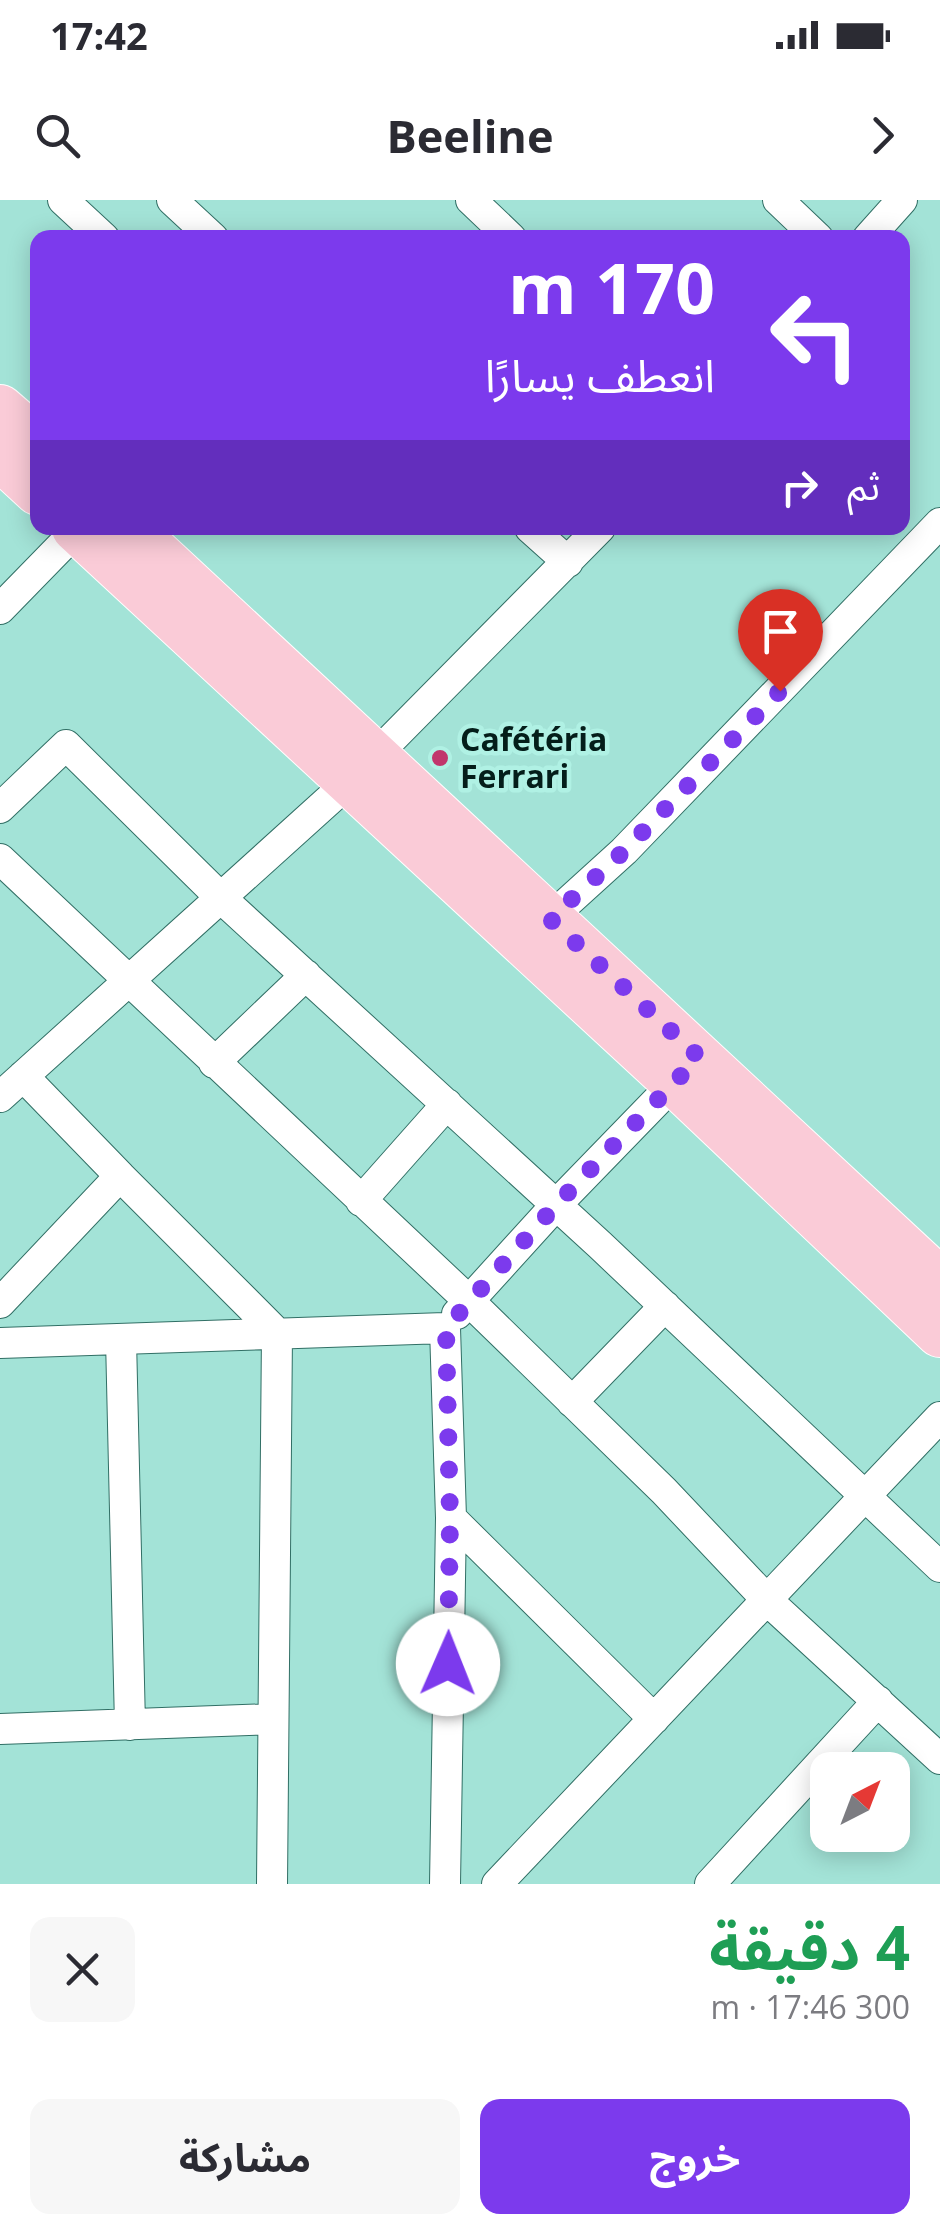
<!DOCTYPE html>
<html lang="ar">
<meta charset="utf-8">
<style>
:root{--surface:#fff;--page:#f7f7f7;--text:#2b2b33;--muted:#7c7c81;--accent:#7c3aed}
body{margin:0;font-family:"Open Sans","Noto Sans Arabic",sans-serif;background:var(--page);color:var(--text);direction:rtl;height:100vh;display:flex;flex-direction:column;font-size:38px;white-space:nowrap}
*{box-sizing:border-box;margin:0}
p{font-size:32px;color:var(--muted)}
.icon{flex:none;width:55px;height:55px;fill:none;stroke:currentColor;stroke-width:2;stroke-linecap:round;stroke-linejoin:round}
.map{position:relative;height:1684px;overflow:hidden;direction:ltr}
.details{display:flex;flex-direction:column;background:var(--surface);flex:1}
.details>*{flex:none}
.hud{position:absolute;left:30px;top:30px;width:880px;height:305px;border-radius:20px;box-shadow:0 5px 25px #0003;direction:rtl;background:#7c3aed;color:#fff;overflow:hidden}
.needle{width:65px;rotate:42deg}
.controls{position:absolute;left:810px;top:1552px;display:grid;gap:20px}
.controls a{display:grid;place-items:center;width:100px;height:100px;border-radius:20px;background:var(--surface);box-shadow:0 5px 25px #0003;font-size:50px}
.pin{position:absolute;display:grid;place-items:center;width:85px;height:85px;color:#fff;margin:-102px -42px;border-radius:50% 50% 50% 0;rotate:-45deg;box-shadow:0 0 10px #0007}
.pin .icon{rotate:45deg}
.me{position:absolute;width:110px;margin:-55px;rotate:1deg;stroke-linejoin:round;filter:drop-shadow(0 0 8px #0008)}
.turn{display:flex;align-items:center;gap:35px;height:210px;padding:0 30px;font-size:45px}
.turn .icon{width:130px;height:130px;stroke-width:2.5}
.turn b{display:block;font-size:70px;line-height:85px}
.then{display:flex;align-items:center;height:95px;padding:0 30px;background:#0003;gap:20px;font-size:38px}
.round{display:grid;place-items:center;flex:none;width:105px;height:105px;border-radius:20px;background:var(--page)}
.summary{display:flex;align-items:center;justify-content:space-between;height:170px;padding:0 30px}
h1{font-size:60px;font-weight:700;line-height:75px;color:#1e9e55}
.action{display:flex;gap:20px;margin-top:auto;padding:20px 30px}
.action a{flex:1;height:115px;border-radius:20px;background:var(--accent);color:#fff;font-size:40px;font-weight:700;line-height:115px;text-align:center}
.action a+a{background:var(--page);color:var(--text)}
.status{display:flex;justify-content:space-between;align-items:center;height:70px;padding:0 50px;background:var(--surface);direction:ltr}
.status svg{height:28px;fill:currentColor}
header{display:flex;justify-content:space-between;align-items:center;height:130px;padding:0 30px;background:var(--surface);font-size:45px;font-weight:700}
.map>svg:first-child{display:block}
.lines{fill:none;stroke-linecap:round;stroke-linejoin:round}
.street-casing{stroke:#316f65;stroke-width:32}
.primary-casing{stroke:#fff;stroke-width:50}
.street{stroke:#fff;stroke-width:30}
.primary{stroke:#facbd7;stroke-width:48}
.route{stroke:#7c3aed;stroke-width:18;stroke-dasharray:0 32.4}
.poi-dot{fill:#c1366c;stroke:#b0f1e4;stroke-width:4}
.labels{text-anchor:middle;stroke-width:9;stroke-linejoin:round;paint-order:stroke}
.poi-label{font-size:32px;font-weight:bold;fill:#041e1a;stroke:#b0f1e4;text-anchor:start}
</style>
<div class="status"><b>17:42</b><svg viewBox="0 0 49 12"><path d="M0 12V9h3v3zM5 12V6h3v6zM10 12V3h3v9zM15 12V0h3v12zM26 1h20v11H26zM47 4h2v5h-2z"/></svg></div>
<header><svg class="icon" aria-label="forward" viewBox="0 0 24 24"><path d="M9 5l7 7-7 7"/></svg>Beeline<svg class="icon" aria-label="search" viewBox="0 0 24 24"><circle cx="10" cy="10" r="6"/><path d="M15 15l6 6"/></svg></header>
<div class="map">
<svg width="940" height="1684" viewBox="0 0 940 1684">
<rect width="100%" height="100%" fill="#a3e3d7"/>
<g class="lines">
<defs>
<path id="street" d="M63,0L104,38
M172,0L213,38
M471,0L511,38
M778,0L818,38
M868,38L902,0
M530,328L568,362
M0,409L78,329
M0,608L66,545L221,698L600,1045L940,1367
M0,659L468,1100L664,1291L767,1400L940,1559
M537,730L624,651L940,323
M214,863L306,775
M23,876L120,976
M0,897L350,581L600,328
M361,1001L447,904
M0,1103L120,976L277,1133L272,1684
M457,1114L556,1005L686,871
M121,1139L130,1525
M0,1143L445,1128L451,1318L445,1684
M572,1202L665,1106
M451,1318L654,1519
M0,1529L273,1519
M497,1684L940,1217
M710,1684L878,1501"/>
<path id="primary" d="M0,209L38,242
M0,256L38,291
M76,328L675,882L940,1133
M129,328L940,1082"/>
</defs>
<use href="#street" class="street-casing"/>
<use href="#primary" class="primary-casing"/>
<use href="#street" class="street"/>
<use href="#primary" class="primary"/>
</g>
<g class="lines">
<path class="route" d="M448,1464L450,1318L446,1128L556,1005L699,857L550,719L624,651L780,491"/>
</g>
<circle class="poi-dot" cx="440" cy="558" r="10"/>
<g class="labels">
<g class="poi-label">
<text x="460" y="551">Cafétéria<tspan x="460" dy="37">Ferrari</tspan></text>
</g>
</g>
</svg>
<div class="controls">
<a><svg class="needle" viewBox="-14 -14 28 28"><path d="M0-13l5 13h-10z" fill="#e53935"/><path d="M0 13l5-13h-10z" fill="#7c7c81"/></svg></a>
</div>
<div class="pin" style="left:780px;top:491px;background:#d93025"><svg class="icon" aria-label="arrive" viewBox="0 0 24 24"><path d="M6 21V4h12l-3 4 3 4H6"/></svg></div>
<svg class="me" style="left:448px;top:1464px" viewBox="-20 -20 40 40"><circle r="19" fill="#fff"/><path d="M0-13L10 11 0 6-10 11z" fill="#7c3aed"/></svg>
<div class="hud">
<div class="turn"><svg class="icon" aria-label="left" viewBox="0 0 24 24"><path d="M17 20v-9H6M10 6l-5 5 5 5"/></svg><div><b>170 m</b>انعطف يسارًا</div></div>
<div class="then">ثم<svg class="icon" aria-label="right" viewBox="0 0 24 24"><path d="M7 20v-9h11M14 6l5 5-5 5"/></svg></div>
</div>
</div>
<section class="details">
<div class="summary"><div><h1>4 دقيقة</h1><p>300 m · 17:46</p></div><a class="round"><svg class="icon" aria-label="close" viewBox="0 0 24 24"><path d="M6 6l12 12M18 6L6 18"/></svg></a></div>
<div class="action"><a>خروج</a><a>مشاركة</a></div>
</section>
